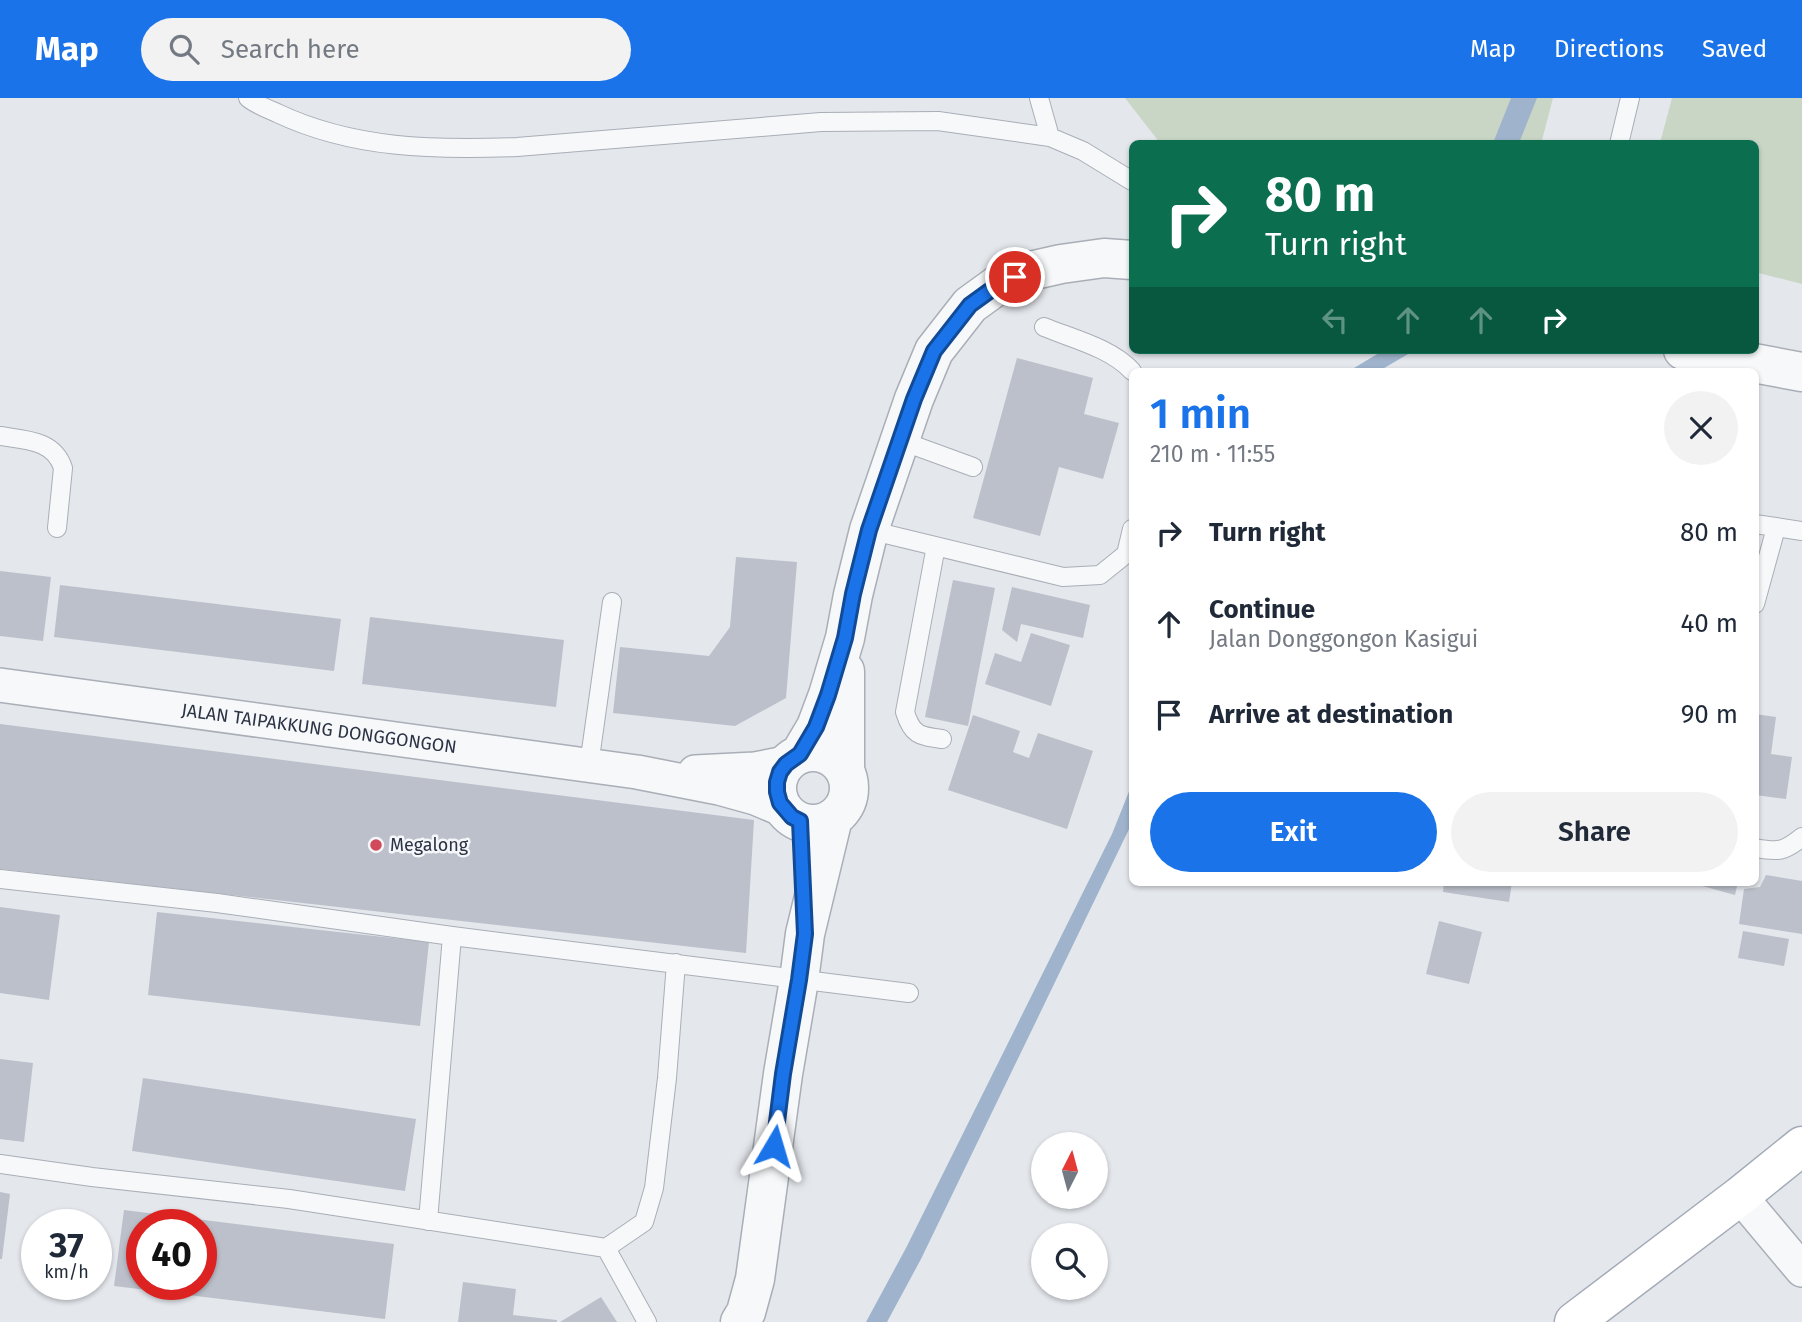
<!DOCTYPE html>
<meta charset="utf-8">
<style>
:root{--surface:#fff;--page:#f2f2f3;--text:#1f2937;--muted:#747a83;--accent:#1a73e8}
body{margin:0;font-family:"Fira Sans",sans-serif;background:var(--page);color:var(--text);height:100vh;display:flex;flex-direction:column;font-size:26px;white-space:nowrap}
*{box-sizing:border-box;margin:0}
p{font-size:23px;color:var(--muted)}
.icon{flex:none;width:38px;height:38px;fill:none;stroke:currentColor;stroke-width:2;stroke-linecap:round;stroke-linejoin:round}
.map{position:relative;flex:1;overflow:hidden}
.drawer{position:absolute;left:1129px;top:270px;width:630px;height:518px;display:flex;flex-direction:column;background:var(--surface);border-radius:10px;box-shadow:0 2px 5px #0004}
.drawer>*{flex:none}
.top-card{position:absolute;left:1129px;top:42px;width:630px;height:214px;border-radius:10px;box-shadow:0 2px 5px #0004;background:#0b6e4f;color:#fff;overflow:hidden}
.needle{width:46px;rotate:6deg}
.buttons{position:absolute;left:1031px;top:1034px;display:grid;gap:14px}
.buttons a{display:grid;place-items:center;width:77px;height:77px;border-radius:50%;background:var(--surface);box-shadow:0 2px 5px #0004;font-size:35px}
.speed{position:absolute;left:21px;top:1111px;display:flex;gap:14px;font-size:35px;font-weight:700;text-align:center}
.speed>*{display:grid;place-content:center;width:91px;height:91px;border-radius:50%;background:var(--surface);box-shadow:0 2px 5px #0004;line-height:1}
.speed small{font-size:18px;font-weight:400}
.speed .limit{border:10px solid #d22;background:#fff;color:#111}
.pin{position:absolute;display:grid;place-items:center;width:60px;height:60px;color:#fff;margin:-30px;border:4px solid #fff;border-radius:50%;box-shadow:0 2px 7px #0007}
.me{position:absolute;width:77px;margin:-38px;rotate:7deg;stroke-linejoin:round;filter:drop-shadow(0 0 5px #0008)}
.turn{display:flex;align-items:center;gap:24px;height:147px;padding:0 21px;font-size:32px}
.turn .icon{width:91px;height:91px;stroke-width:2.5}
.turn b{display:block;font-size:49px;line-height:60px}
.lanes{display:flex;align-items:center;height:66px;padding:0 21px;background:#0003;justify-content:center;gap:35px;direction:ltr}
.lanes .off{opacity:.35}
.round{display:grid;place-items:center;flex:none;width:74px;height:74px;border-radius:37px;background:var(--page)}
.summary{display:flex;align-items:center;justify-content:space-between;height:119px;padding:0 21px}
h1{font-size:42px;font-weight:600;line-height:52px;color:var(--accent)}
.button{display:flex;gap:14px;margin-top:auto;padding:14px 21px}
.button a{flex:1;height:80px;border-radius:42px;background:var(--accent);color:#fff;font-size:28px;font-weight:600;line-height:80px;text-align:center}
.button a+a{background:var(--page);color:var(--text)}
ul{padding:0;list-style:none}
li{display:flex;align-items:center;gap:21px;height:91px;padding:0 21px}
li div{flex:1}
li b{display:block;font-size:26px}
li em{font-style:normal}
header{display:flex;align-items:center;gap:42px;box-sizing:border-box;height:98px;padding:0 35px;background:var(--accent);color:#fff}
header strong{font-size:33px}
nav{display:flex;gap:38px;margin-inline-start:auto;font-size:24px}
.search{width:490px;height:63px;background:var(--page);display:flex;align-items:center;gap:18px;box-sizing:border-box;padding:0 24px;border-radius:38px;color:var(--muted);font-size:26px}
.map>svg:first-child{display:block}
.green{fill:#c9d6c5}
.water{fill:#9fb4cc}
.building{fill:#bbc0ca;fill-rule:evenodd}
.lines{fill:none;stroke-linecap:round;stroke-linejoin:round}
.service-casing{stroke:#a9aeb7;stroke-width:20}
.minor-casing{stroke:#a9aeb7;stroke-width:36}
.tertiary-casing{stroke:#a9aeb7;stroke-width:41}
.primary-casing{stroke:#a3abb8;stroke-width:41}
.service{stroke:#f7f8fa;stroke-width:18}
.minor{stroke:#f7f8fa;stroke-width:33}
.tertiary{stroke:#f7f8fa;stroke-width:38}
.primary{stroke:#fff;stroke-width:38}
.route-casing{stroke:#114b97;stroke-width:18}
.route{stroke:#1a73e8;stroke-width:12}
.poi-dot{fill:#d1495b;stroke:#f4f6f9;stroke-width:2.5}
.labels{text-anchor:middle;stroke-width:5;stroke-linejoin:round;paint-order:stroke}
.street-label{font-size:18px;fill:#2b3445;stroke:#f4f6f9}
.poi-label{font-size:18px;fill:#2b3445;stroke:#f4f6f9;text-anchor:start}
</style>
<header>
<strong>Map</strong>
<div class="search"><svg class="icon" aria-label="search" viewBox="0 0 24 24"><circle cx="10" cy="10" r="6"/><path d="M15 15l6 6"/></svg>Search here</div>
<nav><a>Map</a><a>Directions</a><a>Saved</a></nav>
</header>
<div class="map">
<svg width="1802" height="1224" viewBox="0 0 1802 1224">
<rect width="100%" height="100%" fill="#e4e7ec"/>
<path class="green" d="M1125,0H1553L1541,46L1160,45Z
M1672,0H1802V186L1755,174V46L1660,45Z"/>
<path class="water" d="M1511,0H1537L1519,45H1493Z
M1384,252H1415L1379,273H1349Z
M1132,686V725L921,1161L887,1224H866L906,1150L1112,736Z"/>
<path class="building" d="M1017,260L1093,280L1084,316L1119,325L1103,381L1059,369L1040,438L973,420Z
M736,459L797,464L786,600L735,628L613,615L620,549L709,558L730,529Z
M0,473L51,479L43,543L0,538Z
M953,482L995,490L968,628L925,619Z
M60,487L341,521L334,573L54,539Z
M1012,489L1090,507L1083,540L1021,526L1017,544L1002,532Z
M370,519L564,542L556,609L362,586Z
M1031,535L1070,547L1051,608L985,586L995,555L1021,564Z
M1755,616L1776,619L1771,656L1792,659L1786,701L1755,697Z
M973,617L1020,633L1013,654L1029,660L1038,635L1093,653L1067,731L948,692Z
M0,626L754,722L746,855L0,771Z
M1766,777L1802,783V836L1739,826L1744,791L1760,789Z
M1444,784H1512L1509,804L1443,794Z
M1688,784H1738L1735,797Z
M0,809L60,817L49,902L0,895Z
M157,814L429,844L420,928L148,897Z
M1439,823L1482,834L1469,886L1426,876Z
M1743,833L1789,841L1784,868L1738,860Z
M0,961L33,965L24,1044L0,1041Z
M143,980L416,1021L405,1093L132,1053Z
M0,1094L10,1096L2,1161H0Z
M124,1112L394,1146L385,1221L114,1188ZM142,1127H201V1186H142Z
M463,1184L516,1191L513,1217L557,1222V1224H458Z
M601,1199L617,1224H560Z"/>
<g class="lines">
<defs>
<path id="service" d="M248,0C257,7 268,11 277,15C353,51 434,52 517,49L821,24L938,23L1050,39L1083,53L1132,83
M1039,0L1050,39
M1619,46L1630,0
M1044,229C1073,241 1111,250 1132,273
M0,338C26,342 54,342 63,370L57,430
M899,342L973,369
M1755,426L1802,433
M869,432L1063,479L1100,477L1126,456L1132,431
M936,448L905,614C912,637 919,638 942,641
M1755,506L1776,430
M589,667L612,504
M1755,750C1778,754 1784,754 1802,739
M0,781L217,805L452,838L909,895
M0,1066L92,1079L289,1101L606,1150L644,1124L654,1090L667,980L676,865
M428,1123L452,838
M606,1150L647,1224"/>
<g id="minor">
<path id="s1" d="M0,587L637,674L719,690L755,700L786,713"/>
<path d="M695,674L755,671L786,665"/>
<path d="M1740,1098L1802,1172"/>
</g>
<path id="tertiary" d="M1683,252L1802,274
M777 690a36 36 0 1 1 72 0a36 36 0 1 1-72 0Z
M800,656L816,629L828,597L845,540L853,497L869,432L914,301L934,253L970,207L999,186L1030,173L1061,166L1104,160L1132,162
M845,673V573
M740,1224L746,1214L755,1181L783,976L799,882L805,836L833,720"/>
<path id="primary" d="M1574,1224L1740,1098L1802,1048"/>
</defs>
<use href="#service" class="service-casing"/>
<use href="#minor" class="minor-casing"/>
<use href="#tertiary" class="tertiary-casing"/>
<use href="#primary" class="primary-casing"/>
<use href="#service" class="service"/>
<use href="#minor" class="minor"/>
<use href="#tertiary" class="tertiary"/>
<use href="#primary" class="primary"/>
</g>
<g class="lines">
<defs>
<path id="route" d="M774,1048L783,976L799,882L805,836L800,723L792,719L780,705L777,694V684L780,674L786,666L800,656L816,629L828,597L845,540L853,496L869,432L914,301L934,253L970,207L999,186L1015,179"/>
</defs>
<use href="#route" class="route-casing"/>
<use href="#route" class="route"/>
</g>
<circle class="poi-dot" cx="376" cy="747" r="7"/>
<g class="labels">
<g class="street-label">
<text dy="6" stroke="none"><textPath href="#s1" startOffset="322">JALAN TAIPAKKUNG DONGGONGON</textPath></text>
</g>
<g class="poi-label">
<text x="390" y="753">Megalong</text>
</g>
</g>
</svg>
<div class="buttons">
<a><svg class="needle" viewBox="-14 -14 28 28"><path d="M0-13l5 13h-10z" fill="#e53935"/><path d="M0 13l5-13h-10z" fill="#747a83"/></svg></a>
<a><svg class="icon" aria-label="search" viewBox="0 0 24 24"><circle cx="10" cy="10" r="6"/><path d="M15 15l6 6"/></svg></a>
</div>
<div class="speed"><div>37<small>km/h</small></div><div class="limit">40</div></div>
<div class="pin" style="left:1015px;top:179px;background:#d93025"><svg class="icon" aria-label="arrive" viewBox="0 0 24 24"><path d="M6 21V4h12l-3 4 3 4H6"/></svg></div>
<svg class="me" style="left:774px;top:1048px" viewBox="-20 -20 40 40"><path d="M0-17L14 15 0 8-14 15z" fill="#1a73e8" stroke="#fff" stroke-width="4"/></svg>
<div class="top-card">
<div class="turn"><svg class="icon" aria-label="right" viewBox="0 0 24 24"><path d="M7 20v-9h11M14 6l5 5-5 5"/></svg><div><b>80 m</b>Turn right</div></div>
<div class="lanes"><svg class="icon off" aria-label="left" viewBox="0 0 24 24"><path d="M17 20v-9H6M10 6l-5 5 5 5"/></svg><svg class="icon off" aria-label="ahead" viewBox="0 0 24 24"><path d="M12 20V5M6 11l6-6 6 6"/></svg><svg class="icon off" aria-label="ahead" viewBox="0 0 24 24"><path d="M12 20V5M6 11l6-6 6 6"/></svg><svg class="icon" aria-label="right" viewBox="0 0 24 24"><path d="M7 20v-9h11M14 6l5 5-5 5"/></svg></div>
</div>
<section class="drawer">
<div class="summary"><div><h1>1 min</h1><p>210 m · 11:55</p></div><a class="round"><svg class="icon" aria-label="close" viewBox="0 0 24 24"><path d="M6 6l12 12M18 6L6 18"/></svg></a></div>
<ul>
<li><svg class="icon" aria-label="right" viewBox="0 0 24 24"><path d="M7 20v-9h11M14 6l5 5-5 5"/></svg><div><b>Turn right</b></div><em>80 m</em></li>
<li><svg class="icon" aria-label="ahead" viewBox="0 0 24 24"><path d="M12 20V5M6 11l6-6 6 6"/></svg><div><b>Continue</b><p>Jalan Donggongon Kasigui</p></div><em>40 m</em></li>
<li><svg class="icon" aria-label="arrive" viewBox="0 0 24 24"><path d="M6 21V4h12l-3 4 3 4H6"/></svg><div><b>Arrive at destination</b></div><em>90 m</em></li>
</ul>
<div class="button"><a>Exit</a><a>Share</a></div>
</section>
</div>
